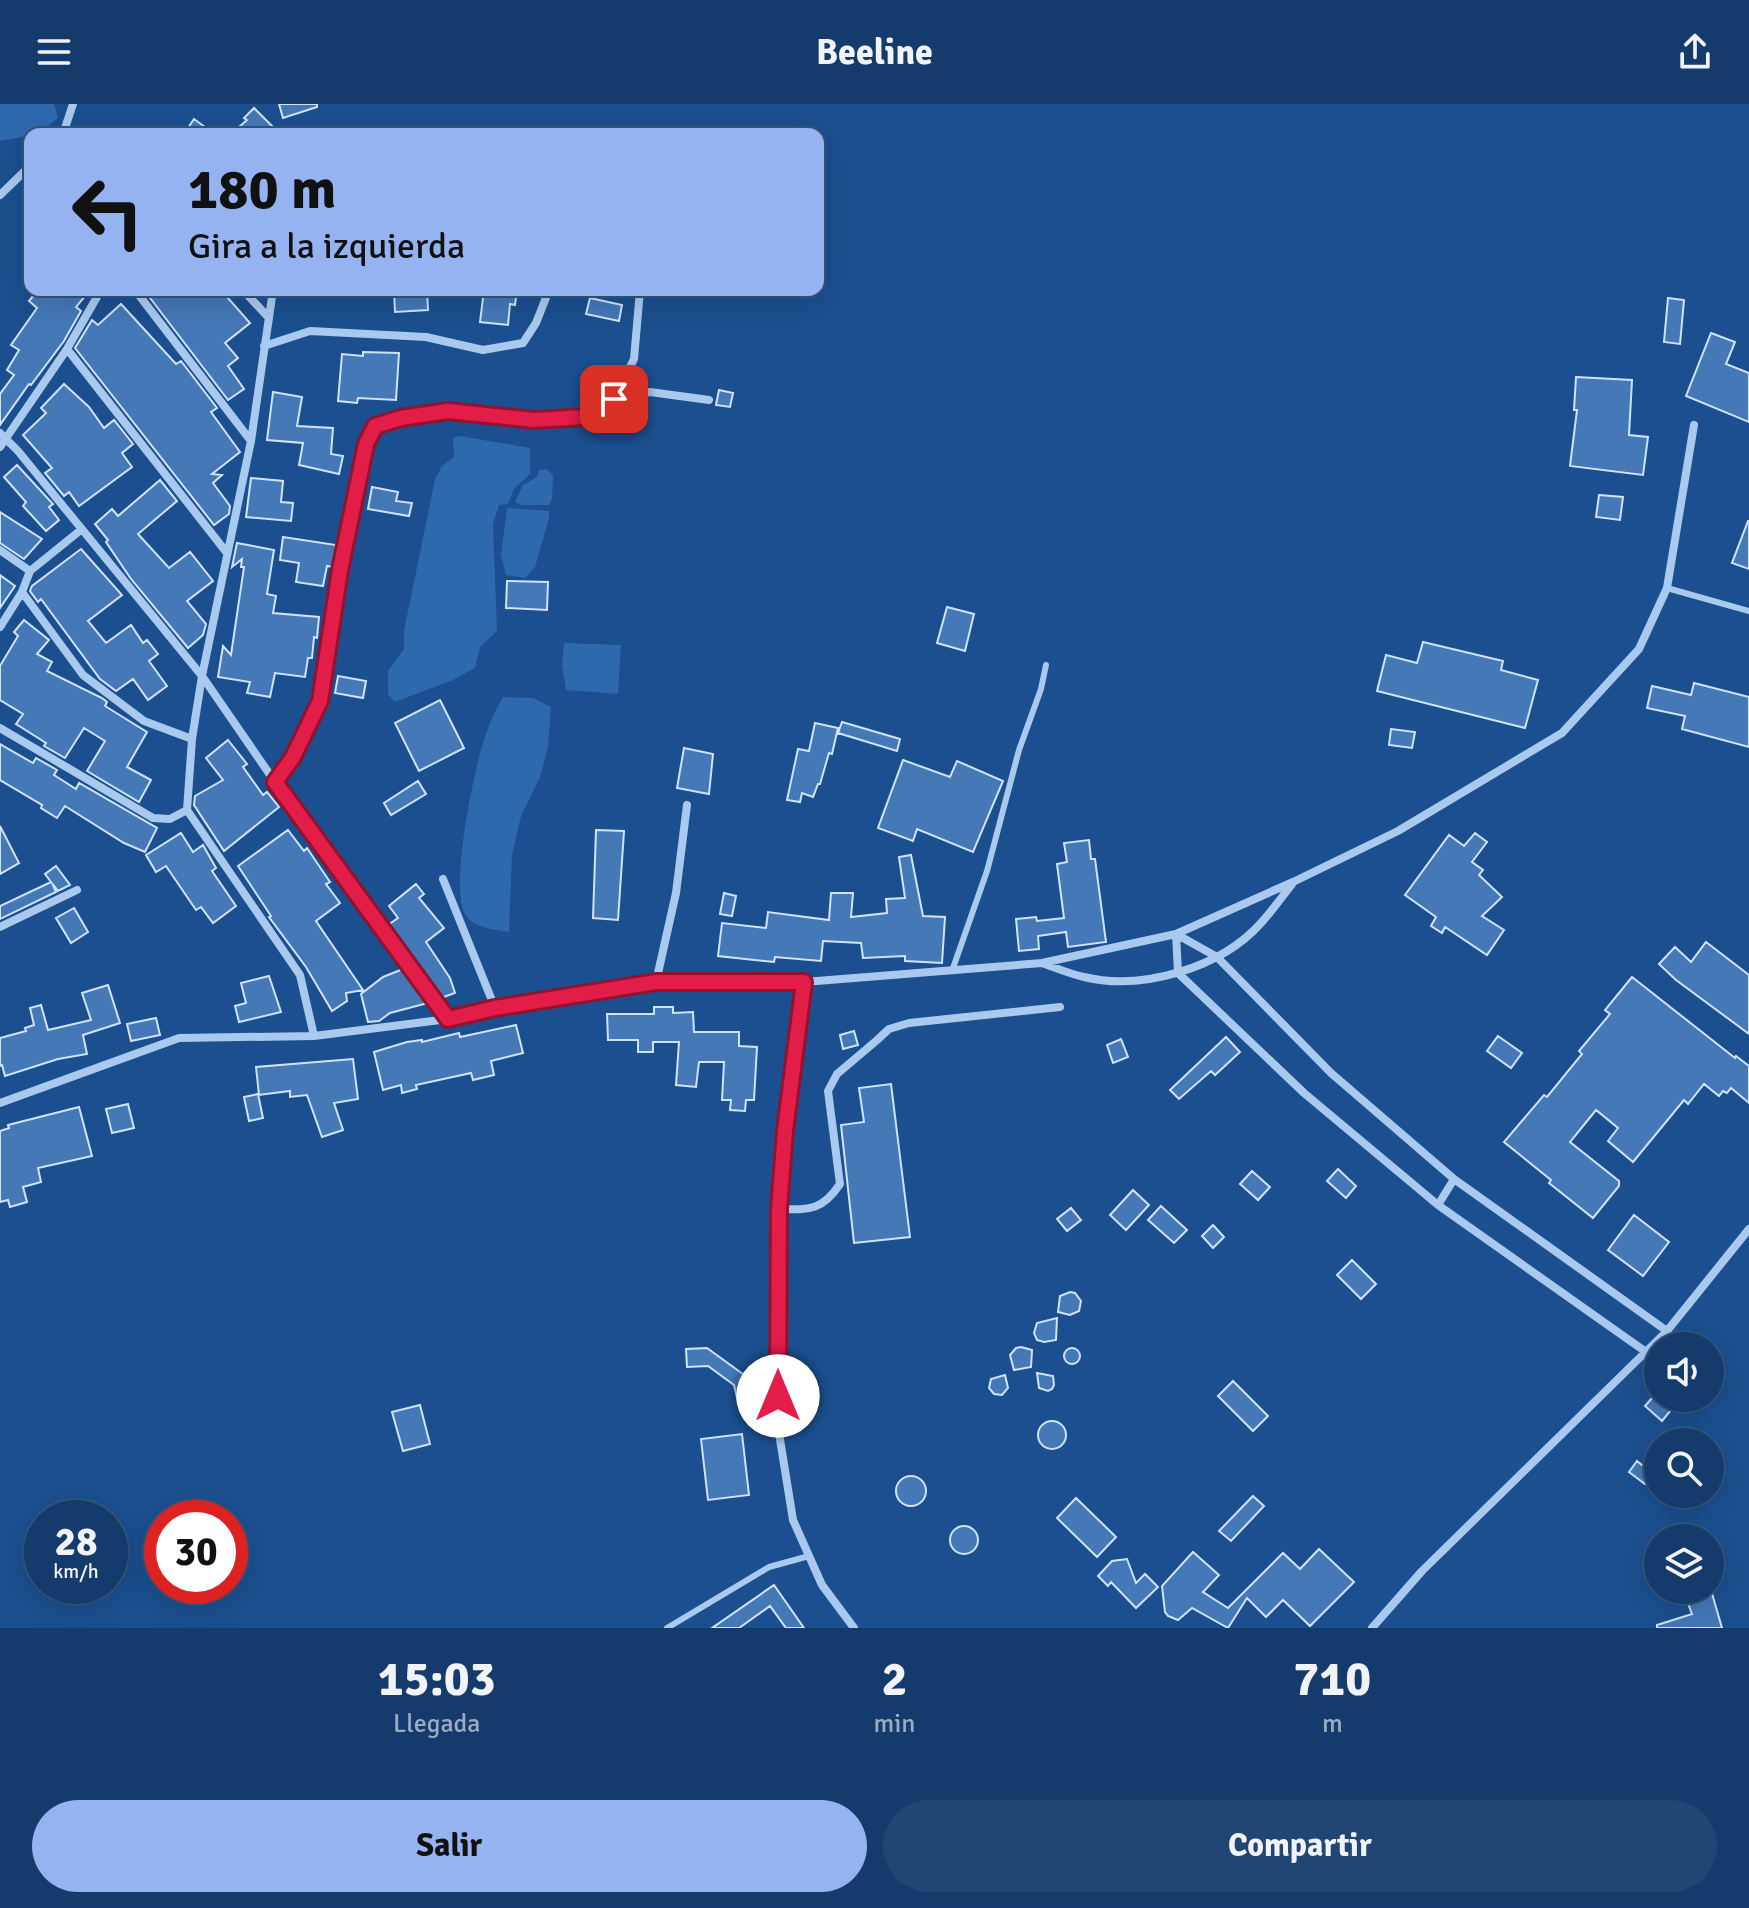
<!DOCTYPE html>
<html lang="es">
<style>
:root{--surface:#143b6b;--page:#214673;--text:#f1f3f6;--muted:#9dadc1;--line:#33557e;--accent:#95b2f1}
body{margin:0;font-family:Signika,sans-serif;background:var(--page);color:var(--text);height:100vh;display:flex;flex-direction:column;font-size:30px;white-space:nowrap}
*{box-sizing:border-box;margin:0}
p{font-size:26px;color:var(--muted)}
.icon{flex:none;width:44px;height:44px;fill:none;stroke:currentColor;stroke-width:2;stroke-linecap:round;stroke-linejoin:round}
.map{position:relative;height:1524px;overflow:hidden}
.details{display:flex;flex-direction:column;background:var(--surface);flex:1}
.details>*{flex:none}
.hud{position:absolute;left:24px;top:24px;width:800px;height:168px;border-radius:16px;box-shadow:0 8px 32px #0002,0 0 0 2px var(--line);background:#95b2f1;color:#111;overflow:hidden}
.tools{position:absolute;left:1644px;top:1228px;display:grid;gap:16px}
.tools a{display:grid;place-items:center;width:80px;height:80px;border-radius:50%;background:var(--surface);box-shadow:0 8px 32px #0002,0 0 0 2px var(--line);font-size:40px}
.speed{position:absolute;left:24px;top:1396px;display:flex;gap:16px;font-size:40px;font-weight:700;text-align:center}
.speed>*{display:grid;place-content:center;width:104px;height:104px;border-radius:50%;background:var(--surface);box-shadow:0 8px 32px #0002,0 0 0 2px var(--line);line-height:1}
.speed small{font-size:20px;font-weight:400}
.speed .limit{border:12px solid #d22;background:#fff;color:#111}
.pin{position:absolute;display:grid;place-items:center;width:68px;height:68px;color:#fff;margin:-34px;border-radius:16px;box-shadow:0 4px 12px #0006}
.me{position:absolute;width:88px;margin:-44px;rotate:0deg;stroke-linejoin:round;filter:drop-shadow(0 0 6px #0008)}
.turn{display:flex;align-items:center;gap:28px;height:168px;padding:0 32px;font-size:36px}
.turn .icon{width:104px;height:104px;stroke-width:2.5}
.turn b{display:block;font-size:56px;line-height:68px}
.eta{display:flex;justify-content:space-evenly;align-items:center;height:136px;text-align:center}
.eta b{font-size:48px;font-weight:800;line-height:56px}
.action{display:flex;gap:16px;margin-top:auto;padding:16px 32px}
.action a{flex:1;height:92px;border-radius:48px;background:var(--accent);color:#111;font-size:32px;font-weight:800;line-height:92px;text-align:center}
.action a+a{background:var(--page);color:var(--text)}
header{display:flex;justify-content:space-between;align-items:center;height:104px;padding:0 32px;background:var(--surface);font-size:36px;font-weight:800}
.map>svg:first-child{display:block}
.green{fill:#2e69ad}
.building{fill:#4478b7;stroke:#cfe3fa;stroke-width:2}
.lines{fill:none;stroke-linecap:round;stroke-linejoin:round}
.service{stroke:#a9c9ee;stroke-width:6}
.minor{stroke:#a9c9ee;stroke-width:8}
.route-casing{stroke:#92132f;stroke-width:20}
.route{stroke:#e11d48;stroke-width:14}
</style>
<header><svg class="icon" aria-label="menu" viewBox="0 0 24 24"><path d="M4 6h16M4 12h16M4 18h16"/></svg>Beeline<svg class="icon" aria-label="share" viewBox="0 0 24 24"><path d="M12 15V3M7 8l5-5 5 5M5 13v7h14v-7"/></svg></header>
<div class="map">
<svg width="1749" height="1524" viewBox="0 0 1749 1524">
<rect width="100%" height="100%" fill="#1b4f8f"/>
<path class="green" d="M0,0H54L58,14L39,30L0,37Z
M459,332L530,344V370L514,385L508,400L499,401L493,420L497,527L480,543L475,564L453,576L395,598L388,590V567L404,545V527L435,375L442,362L454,353L453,334Z
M547,365L553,371L552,395L549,401H521L515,398L523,381L537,373L539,366Z
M507,404L549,407V414L535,463L525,474L506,471L501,451Z
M564,539L621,541L618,590L566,586L562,561Z
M503,593L533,594L551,603L548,643L540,673L521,712L512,751L509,828C494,825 474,825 465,810C449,783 475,658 487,627C491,615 497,604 503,593Z"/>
<path class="building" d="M279,0H317V3L283,14Z
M254,4L274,24L267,30H231L247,16L244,14Z
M194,15L209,26L207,30H184Z
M38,186H90L76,203L81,207L64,237L31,281L29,280L0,321V290L14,271L7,266L19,246L11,241L37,204L29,197Z
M144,186H221L250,219L225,239L238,254L228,262L244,285L228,296Z
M394,186H427L428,206L395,208Z
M484,186H517L515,201L510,200L508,221L480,218Z
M590,194L622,201L619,217L586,210Z
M1668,194L1684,196L1680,240L1664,238Z
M121,200L176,260L181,257L217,304L211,308L240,348L212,370L222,371L213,379L230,402L229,410L214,421L75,244L92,216L98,221Z
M1711,229L1735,238L1726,260L1749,269V318L1686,292Z
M363,248L399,249L396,296L358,294L357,299L338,297L342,250L363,252Z
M1576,273L1632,276L1629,331L1648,333L1643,371L1570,362L1577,306H1574Z
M64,280L89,303L104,324L114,316L133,340L122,349L132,363L79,402L69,388L64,392L45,369L52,364L23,331L46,309L41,304Z
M719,286L733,289L730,303L716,301Z
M273,288L302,293L297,322L333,324L331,350L343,352L339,370L299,361L303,339L267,336Z
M17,361L53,400L49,403L59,416L46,427L23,402L26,398L4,373Z
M251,374L283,377L281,398L293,399L291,417L246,413Z
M160,376L177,397L138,430L169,464L190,448L213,477L187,497L206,520L203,531L188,544L131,475L106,438L108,436L95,420L112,405L118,412Z
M372,383L398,388L396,397L412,399L409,412L368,405Z
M1599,391L1623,393L1620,416L1596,413Z
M0,408L42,435L24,455L0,439Z
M1748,417H1749V465L1732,459Z
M283,433L336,441L333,463L327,462L323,482L296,478L299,459L280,456Z
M237,439L274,446L267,490L276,492L273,509L319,513L317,534L314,533L312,554H308L305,573L275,569L270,593L247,589L250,578L218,573L223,542L231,551L244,463H241L242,455L232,463Z
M81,445L122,491L88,517L106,539L131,521L143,539L147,536L158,550L149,557L167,582L148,596L133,575L116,587L100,575L41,495L38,498L30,487L32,482Z
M0,471L15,482L0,504Z
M507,477L548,478L547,506L506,504Z
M947,503L974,510L965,547L937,539Z
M24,516L49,536L37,550L52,558L47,567L102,594L107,598L105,602L147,628L127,663L151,676L139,698L87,667L105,637L84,624L65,654L44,642L46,639L16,620L23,610L0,596V562L18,532L14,528Z
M1423,538L1503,557L1501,566L1538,576L1525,624L1377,587L1386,551L1417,559Z
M338,572L366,577L363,594L335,589Z
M1694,579L1749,593V643L1682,625L1685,612L1647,604L1652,582L1691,591Z
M440,596L464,644L419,667L395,619Z
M842,618L900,635L897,647L838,629Z
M815,619L838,624L832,650L829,649L820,680H818L813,693L802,689L800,698L787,696L798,645L809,647Z
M1391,625L1415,628L1412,644L1389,641Z
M228,636L247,660L243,663L263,691L267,688L279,703L224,747L194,701L195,692L223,676L206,654Z
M0,640L33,659L36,654L57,666L54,671L76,685L79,679L157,724L145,748L124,739L65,702L57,714L41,704L42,701L0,676Z
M684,644L713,650L709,690L677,684Z
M903,656L950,673L957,657L1003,677L973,748L917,725L913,737L878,724Z
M418,677L426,690L391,711L384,699Z
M0,722L19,759L0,770Z
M288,726L304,747L307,744L330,778L326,780L340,799L316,817L363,886L346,889L347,897L332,907L306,863L269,813L271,812L238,762Z
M596,726L624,727L618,816L593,814Z
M181,729L193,748L203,741L216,764L212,767L236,802L213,819L201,803L196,806L166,762L156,768L146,751Z
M1475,729L1487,738L1472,758L1483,766L1479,771L1502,793L1482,812L1504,826L1487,851L1445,823L1442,829L1431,822L1436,813L1405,791L1449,731L1464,742Z
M1089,736L1091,755H1095L1106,838L1068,843L1066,828L1038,832L1039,845L1019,847L1016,815L1036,813L1037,817L1064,814L1057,760L1067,758L1064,739Z
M911,751L923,812L945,813L942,859L905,857V852L863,854L861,839L823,837L821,857L775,853L774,858L718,852L722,819L766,824L768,808L829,816L831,789H853L851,813L887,809L886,795L905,794L899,753Z
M56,762L70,781L58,787L52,779L56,788L0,815V802L51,778L45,770Z
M416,780L424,790L419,794L444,824L426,838L450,874L455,889L441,894L388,821L398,814L389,802Z
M724,789L736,792L732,812L720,810Z
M74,804L88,828L71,839L56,814Z
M1706,838L1749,871V930L1676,876L1659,860L1675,843L1691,858Z
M403,865L428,899L390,909L379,917L368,918L361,890L383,873Z
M269,872L281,908L239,918L235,902L246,899L241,879Z
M1632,873L1735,954L1736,952L1749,962V999L1731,984L1727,989L1723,987L1719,992L1704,980L1688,1000L1684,996L1633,1058L1608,1037L1618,1024L1596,1006L1570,1038L1619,1077V1082L1593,1114L1549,1079L1551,1076L1504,1038L1544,991L1547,993L1582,950L1579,947L1610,910L1605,906Z
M108,881L120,919L83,931L87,950L58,955L5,972L2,961L0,962V934L26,927L25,924L34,921L30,904L41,901L48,926L91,916L82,889Z
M654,903H673V909L693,908L694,928H739V942L757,943L754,996H746L745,1007L730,1006L731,996H722L724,958H699L696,983L676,981L679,938H653V948H638V936H608L607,910H654Z
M156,914L160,931L131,937L127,920Z
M516,921L523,949L491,957L494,971L473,976L471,969L416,981L417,985L402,989L401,981L383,986L374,948L407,938L422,936V938L459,929L460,933Z
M854,927L858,941L843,945L840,931Z
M1498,932L1522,949L1511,964L1487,947Z
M1226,933L1240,948L1215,971L1211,967L1179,995L1170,986Z
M1121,935L1128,953L1113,959L1107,941Z
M353,955L358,995L334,999L343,1026L322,1033L307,991L290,993V987L259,991L256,963Z
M891,980L910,1133L854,1139L841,1021L864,1018L859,984Z
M258,990L263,1014L249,1017L244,993Z
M128,1000L134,1024L112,1029L106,1005Z
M79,1003L92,1052L38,1064L41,1078L23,1083L27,1098L10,1103L8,1096L0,1098V1027L9,1024L8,1021Z
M1338,1065L1356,1082L1346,1094L1327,1077Z
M1252,1067L1270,1083L1258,1096L1240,1080Z
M1133,1086L1149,1101L1126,1126L1110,1111Z
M1161,1102L1187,1126L1174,1139L1148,1116Z
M1071,1104L1081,1116L1067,1127L1057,1115Z
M1634,1111L1669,1138L1643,1172L1608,1146Z
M1213,1121L1224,1133L1213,1144L1202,1132Z
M1352,1156L1376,1180L1361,1195L1337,1171Z
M1070,1188L1075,1189L1081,1197L1079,1207L1070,1211L1058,1208L1060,1192Z
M1057,1214L1056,1236L1044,1238L1037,1236L1034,1229L1037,1219Z
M1021,1243L1032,1246L1031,1263L1014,1266L1010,1251L1016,1244Z
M1064 1252a8 8 0 1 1 16 0a8 8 0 1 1-16 0Z
M707,1244L747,1273L750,1296L738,1298L734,1281L708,1262L687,1263L686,1245Z
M1037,1269L1053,1272L1054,1281L1052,1285L1048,1287L1039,1284Z
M1005,1271L1008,1284L1002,1291L994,1290L989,1284L991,1275Z
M1233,1277L1268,1312L1253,1327L1218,1292Z
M1652,1294H1667L1675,1301L1662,1317L1645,1302Z
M420,1301L430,1340L403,1347L392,1308Z
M1038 1331a14 14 0 1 1 28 0a14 14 0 1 1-28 0Z
M742,1330L749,1391L708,1396L701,1335Z
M1637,1357L1653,1370L1645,1380L1629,1368Z
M896 1387a15 15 0 1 1 30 0a15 15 0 1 1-30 0Z
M1253,1392L1264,1402L1231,1437L1219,1427Z
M1076,1394L1116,1433L1097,1453L1057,1414Z
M950 1436a14 14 0 1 1 28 0a14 14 0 1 1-28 0Z
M1319,1445L1354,1478L1310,1522L1283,1496L1266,1513L1247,1494L1228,1524L1192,1504L1178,1516L1168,1512L1165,1508L1162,1482L1193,1448L1219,1471L1203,1488L1228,1504L1283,1449L1300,1465Z
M230,1452L244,1467L230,1480Z
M1127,1455L1136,1479L1145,1470L1158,1483L1136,1504L1111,1478L1108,1482L1098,1472L1112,1457Z
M774,1481L804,1524H786L770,1502L739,1524H712Z
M1683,1486H1711L1722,1524H1657V1521L1692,1510Z"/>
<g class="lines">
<path class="service" d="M1667,484L1749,507
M952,867L987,767L1019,646L1041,585L1046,561
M667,1524L769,1463L809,1452"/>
<path class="minor" d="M63,30L73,0
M214,30H215
M0,91L30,62
M135,186L251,337
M243,186L269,214
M273,186L251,337L202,572L192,635L187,706L300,871L314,932
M264,242L310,227L426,233L483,246L523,239L536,219L549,186
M67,245L227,449
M614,295L650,288L709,296
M0,329L18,347L202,572L275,678L448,915
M0,343L67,245L101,186
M0,446L30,467
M22,488L83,571L144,617L192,635
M0,523L22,488L30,467L82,425
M0,624L153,714L170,715L187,706
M275,678L293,653L320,597L340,466L366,340L375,322L401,314L448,307L534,316L584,313L614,295L634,255L640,186
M443,775L495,904
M0,823L77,786
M1176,830L1178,869L1304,989L1438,1101L1646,1248
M1176,830L1217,853L1331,969L1454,1075L1667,1227
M1042,859C1056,864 1070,870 1084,873C1142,887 1221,864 1261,819C1272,807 1282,793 1292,780
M656,878L676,789L687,701
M804,878L785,1027L779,1105L778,1323L793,1416L822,1481L854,1524
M0,999L179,934L314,932L448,915L495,904L656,878H804L1042,859L1176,830L1293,778L1398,727L1562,629L1639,545L1667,484L1694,321
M1438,1101L1454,1075
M779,1105C809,1106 822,1107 840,1080L828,987L837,970L876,937L889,925L909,919L1060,903
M1372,1524L1422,1467L1667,1227L1749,1125"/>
</g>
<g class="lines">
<defs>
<path id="route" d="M614,295L584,313L534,316L448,307L401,314L375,322L366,340L340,466L320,597L293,653L275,678L448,915L495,904L656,878H804L785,1027L779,1105L778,1292"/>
</defs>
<use href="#route" class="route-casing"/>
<use href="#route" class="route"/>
</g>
</svg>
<div class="tools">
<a><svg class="icon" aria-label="sound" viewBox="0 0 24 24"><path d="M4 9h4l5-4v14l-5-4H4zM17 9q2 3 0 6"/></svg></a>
<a><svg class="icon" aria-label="search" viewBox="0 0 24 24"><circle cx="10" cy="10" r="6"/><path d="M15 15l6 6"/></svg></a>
<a><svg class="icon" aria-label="layers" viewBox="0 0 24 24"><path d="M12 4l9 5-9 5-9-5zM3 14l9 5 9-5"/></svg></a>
</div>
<div class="speed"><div>28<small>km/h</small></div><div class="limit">30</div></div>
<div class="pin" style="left:614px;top:295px;background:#d93025"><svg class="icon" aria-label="arrive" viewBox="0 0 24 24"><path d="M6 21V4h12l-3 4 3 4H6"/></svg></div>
<svg class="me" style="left:778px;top:1292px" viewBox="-20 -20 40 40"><circle r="19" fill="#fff"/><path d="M0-13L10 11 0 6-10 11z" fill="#e11d48"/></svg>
<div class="hud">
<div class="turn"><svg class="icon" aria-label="left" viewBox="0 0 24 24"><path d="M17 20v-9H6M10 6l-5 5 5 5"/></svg><div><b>180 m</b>Gira a la izquierda</div></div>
</div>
</div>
<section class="details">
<div class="eta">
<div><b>15:03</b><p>Llegada</p></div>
<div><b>2</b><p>min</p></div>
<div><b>710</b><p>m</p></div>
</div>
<div class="action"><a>Salir</a><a>Compartir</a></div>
</section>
